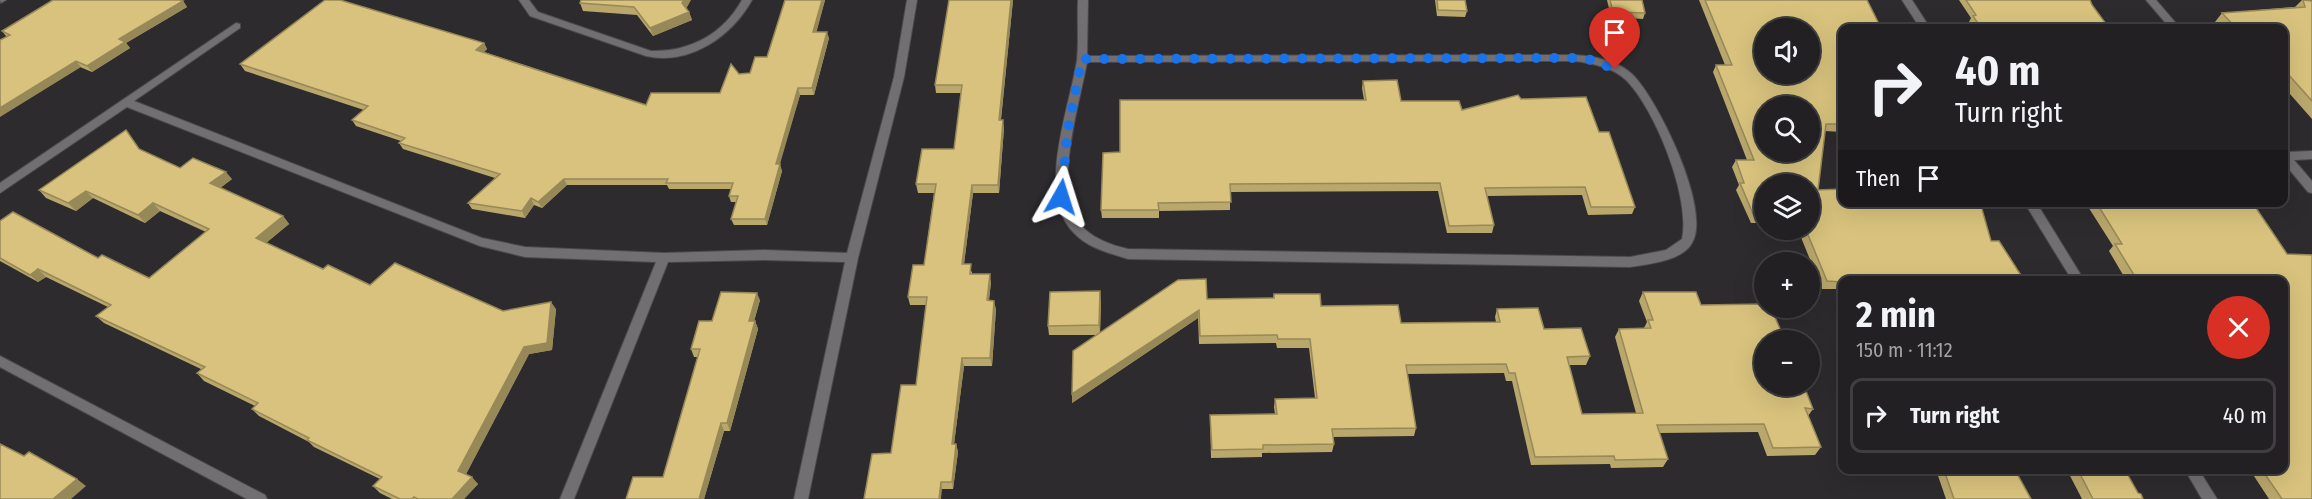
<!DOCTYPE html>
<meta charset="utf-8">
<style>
:root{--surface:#222022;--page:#2a282a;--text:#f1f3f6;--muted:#a2a3a5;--line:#3f3e40}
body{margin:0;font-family:"Fira Sans Condensed",sans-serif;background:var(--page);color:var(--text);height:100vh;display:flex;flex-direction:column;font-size:22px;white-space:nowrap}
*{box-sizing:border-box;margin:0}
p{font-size:20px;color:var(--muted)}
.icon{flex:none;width:33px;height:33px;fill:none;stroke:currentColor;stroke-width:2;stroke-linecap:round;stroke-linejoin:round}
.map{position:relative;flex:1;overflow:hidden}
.side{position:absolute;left:1838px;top:276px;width:450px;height:198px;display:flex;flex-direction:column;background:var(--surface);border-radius:12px;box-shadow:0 6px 24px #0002,0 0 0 2px var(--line)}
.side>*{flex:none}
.top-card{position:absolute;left:1838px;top:24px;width:450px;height:183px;border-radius:12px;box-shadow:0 6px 24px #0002,0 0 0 2px var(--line);background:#222022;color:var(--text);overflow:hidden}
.buttons{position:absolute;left:1754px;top:18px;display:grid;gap:12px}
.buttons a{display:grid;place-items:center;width:66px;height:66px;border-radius:50%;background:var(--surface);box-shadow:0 6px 24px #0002,0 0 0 2px var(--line);font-size:30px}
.pin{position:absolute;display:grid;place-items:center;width:51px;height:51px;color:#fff;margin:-62px -26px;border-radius:50% 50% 50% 0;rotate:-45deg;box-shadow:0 0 6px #0007}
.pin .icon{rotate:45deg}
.me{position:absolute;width:66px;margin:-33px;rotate:6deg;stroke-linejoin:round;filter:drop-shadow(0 0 4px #0008)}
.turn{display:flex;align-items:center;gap:21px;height:126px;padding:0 18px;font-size:27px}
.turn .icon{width:78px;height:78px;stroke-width:2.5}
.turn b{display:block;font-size:42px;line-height:51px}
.then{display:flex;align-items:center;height:57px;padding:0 18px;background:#0003;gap:12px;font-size:22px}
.round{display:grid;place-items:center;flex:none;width:63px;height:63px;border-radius:32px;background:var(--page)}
.overview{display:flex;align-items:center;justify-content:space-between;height:102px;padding:0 18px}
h1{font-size:36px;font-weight:700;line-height:45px}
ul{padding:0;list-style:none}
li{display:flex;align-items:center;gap:18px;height:75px;margin:0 12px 9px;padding:0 6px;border:3px solid var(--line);border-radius:12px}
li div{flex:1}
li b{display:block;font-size:22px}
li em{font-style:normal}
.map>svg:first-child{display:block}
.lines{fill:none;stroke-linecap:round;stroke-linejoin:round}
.street-casing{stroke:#4c494c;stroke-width:2}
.street{fill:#716f71;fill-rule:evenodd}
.wall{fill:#baa76c}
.shaded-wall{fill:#978858}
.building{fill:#d8c27d;stroke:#978858;stroke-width:1.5;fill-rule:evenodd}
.route{stroke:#1a73e8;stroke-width:10;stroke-dasharray:0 18}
</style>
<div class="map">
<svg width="2312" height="499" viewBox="0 0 2312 499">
<rect width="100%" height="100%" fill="#2e2b2e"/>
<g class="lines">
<defs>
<path id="street" d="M0,0H6L1,3Z
M519,0H529L538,12L651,51C690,52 723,34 742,0H752C732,36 690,66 646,56L530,16Z
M907,0H917L904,77L858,258L808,499H794L845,262L764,260L668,262L574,499H560L656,262L525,257L480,246L127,107L0,193V183L236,23L240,24V28L134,101L482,238L525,247L664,253L764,250L847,253L894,77Z
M1078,0H1088L1087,56L1574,55C1594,56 1619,61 1633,75C1658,100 1712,210 1692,243C1682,261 1649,264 1630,267L1128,259C1109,253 1088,248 1074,233C1035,194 1070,107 1077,60C1079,40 1077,20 1078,0ZM1087,62L1574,61C1592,63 1612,67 1626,80C1655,109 1691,198 1682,239L1666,250L1630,257L1128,249C1111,245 1091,238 1080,224C1052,190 1080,103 1087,62Z
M1902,0H1912L1930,28H1920Z
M2146,0H2156L2180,28H2170Z
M2283,150L2288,152L2312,151V159L2294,160L2312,181V193L2308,192L2283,162Z
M2024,202H2036L2084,280H2072Z
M0,356L265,495L267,499H247L0,367Z
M2185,470H2199L2217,499H2202Z"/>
</defs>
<use href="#street" class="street-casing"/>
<use href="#street" class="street"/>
</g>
<path class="wall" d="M785,0H825L816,32L829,38L814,95H800L779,164L782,171L767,225H734L731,219L736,202H731L729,196L731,189H669L667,185H567L542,208L534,205L525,218L472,209L468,203L495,178L403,149L399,143L401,141L356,126L352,120L364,110L245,71L240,64L484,43L487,49L484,52L646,105L720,93L739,74L750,73L767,57Z
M1013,0L1001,120L1004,128L999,193H973L964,264L972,272V274L991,282L989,300L996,309L992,366H964L954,444H956L958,452L953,489H942L891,453L916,385L926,305H910L908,297L924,265L934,193H918L916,184L954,149L961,93H936L935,85Z
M1435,0H1465L1467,11L1465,17L1437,16Z
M1607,0H1642L1645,13L1643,19L1611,17Z
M1699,0H1867L1842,28V132L1825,131L1818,190L1842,280V289H1822L1798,230H1809V184H1764V223H1751L1736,190L1739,185L1732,167L1736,160H1747L1713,72L1716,65H1725Z
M1959,0H2090L2092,5L2109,28H1974L1969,22L1971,18Z
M2302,0L2312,1V119L2283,86V28H2220L2215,22L2222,13L2295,7Z
M183,1L187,7L126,43L130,48L92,72L6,36L2,31Z
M580,3L686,9L689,12L692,20L653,36L637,15L583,11Z
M1363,81L1401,101L1462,110L1521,99L1599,132L1635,207L1632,214L1588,215L1582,195L1487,196L1494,225L1492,233H1447L1438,191L1230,192V210L1159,211V218H1102L1101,210L1120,152L1364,100L1362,88Z
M126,130L140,150L180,168L232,179L220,188L283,216L289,224L266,243L323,269L370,285L503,311L556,309L552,350L529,354L466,474L478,484L464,499H392L380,493L373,486L380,479L314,447L309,442L259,416L252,409L255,406L204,381L197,373L201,369L104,323L96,316L108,307L46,277L38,282L0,261V221L149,278L206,232L160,211L145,223L93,198L76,211L46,198L39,190Z
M2085,202H2252L2287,254L2312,255V499H2269L2250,470H2283V280H2126L2109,251L2113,246Z
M1643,292L1701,305L1813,409L1808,416L1821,447L1815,455L1767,456L1758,432L1659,433L1668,459L1663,467L1611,468L1610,464L1531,465L1512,381H1506L1504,373L1407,374L1416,428L1414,436L1333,437L1334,444L1332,452L1262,453V457L1211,458L1210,415L1275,414L1274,407L1275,399L1315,398L1309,348H1277L1276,343L1199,344L1198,318L1072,403L1097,335H1049L1048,326L1101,301L1100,333L1207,299L1273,298L1274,294L1321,306L1401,323L1496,322L1495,317L1497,309L1544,329L1590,356L1586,365H1569L1582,414L1636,413L1615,337L1619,329L1644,328L1647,322L1639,301Z
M760,300L754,321H755L758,329L730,431H724L704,499H626L663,477L698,357H694L691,349L712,321Z
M1936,470H2015L2031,499H1946Z
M2067,470H2125L2138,493L2143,499H2082Z"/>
<path class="shaded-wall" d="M684,0H691L685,11L682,3Z
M822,0H825L815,38L813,32Z
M1011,0H1013L1000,128L999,120Z
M183,1L187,7L126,43L130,48L92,72L87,66L119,39Z
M689,12L692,20L653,36L650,28Z
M827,32L829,38L814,95L812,88Z
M484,43L487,49L479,56L476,50Z
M76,61L81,67L0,117V108Z
M798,88L800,95L778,171L776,164Z
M1003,120L1004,128L999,193L998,185Z
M780,164L782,171L767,225L765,219Z
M226,172L232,179L216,191L210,183Z
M564,179L567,185L542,208L538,202Z
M972,185L973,193L963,272L962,264Z
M86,191L93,198L76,211L68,203Z
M531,198L534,205L525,218L522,211Z
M153,203L160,211L145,223L138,215Z
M283,216L289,224L262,246L256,238Z
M38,269L46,277L38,282L30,275Z
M990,274L991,282L988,308L987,300Z
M1100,291L1101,301L1100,335L1099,325Z
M757,293L760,300L752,329L749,321Z
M994,301L996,309L992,366L990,358Z
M551,302L556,309L552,350L529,354L464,478L458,471L524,347Z
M1199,310L1198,318L1072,403V394Z
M755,321L758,329L730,431L727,423Z
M962,358L964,366L953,452L952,444Z
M721,423L724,431L704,499H699Z
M956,444L958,452L953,489L952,482Z
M472,477L478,484L464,499H452Z
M77,479L86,486L71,499H53Z
M941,482L942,489L941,499H939Z"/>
<path class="building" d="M53,0H180L183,1L119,39L125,42L87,66L76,61L0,108V40L10,35L2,31Z
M325,0H340L484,43L476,50L646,105L651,93H720L731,64L739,74L750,73L755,57H767L785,0H822L813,32H827L812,88H798L776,164H780L765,219H731L738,196H729L733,183H666L668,179H564L538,202L531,198L522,211L468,203L500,174L399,143L405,138L352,120L368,106L240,64Z
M581,0H684L682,3L689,12L650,28L634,7L580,3Z
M949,0H1011L999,120H1003L998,185H972L962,264H971L970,274H990L987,300L994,301L990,358H962L952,444H956L952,482H941L939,499H864L872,454L891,453L901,385H916L927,297H908L913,265H924L936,184H916L922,149H954L962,85H935Z
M1437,0H1465L1467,11L1438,10Z
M1610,0H1642L1645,13L1613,12Z
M1705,0H1867L1881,28H1842V124H1826L1818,190L1842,189V202H1980L1991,241H1999L2024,280H1842V282L1827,281L1806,230H1809V184H1764V215L1754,216L1740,183H1744L1736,160H1754L1716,65H1732ZM1764,28H1809V74H1764ZM1764,106H1809V152H1764Z
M1966,0H2090L2092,5L2109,28H1981L1973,16L1976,15Z
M2303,0L2312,1V101L2287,73H2283V28H2236L2222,13L2305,7Z
M1397,80L1401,101H1459L1462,110L1518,95L1521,99L1586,97L1599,132H1609L1635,207H1591L1585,187L1485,188L1494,225L1449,226L1440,183L1230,184L1231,202L1158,203L1159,210H1101L1103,153L1120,152V100H1366L1363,81Z
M126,130L139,149L180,168L193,158L226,172L210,183L283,216L256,238L323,269L328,265L370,285L395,263L503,311L551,302L547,343L524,347L458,471L472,477L452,499H418L414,497L412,499H400L373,486L382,477L307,440L309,438L252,409L258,403L197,373L205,367L96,316L111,305L38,269L30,275L0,258V221L13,212L98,258L102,255L149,278L209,229L153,203L138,215L86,191L68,203L39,190Z
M2096,202H2252L2287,254L2312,255V499H2282L2262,470H2283V280H2137L2115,244H2122Z
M1206,279L1207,299L1274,298V294H1320L1321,306L1398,305L1401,323L1500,322L1497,309L1538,308L1544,329L1581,328L1590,356L1567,357L1582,414L1643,413L1619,329L1651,328L1648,320H1653L1643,292H1696L1701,305L1764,304V308H1771L1785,340H1764V386H1804L1813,409L1805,408L1821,447L1773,448L1764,424L1657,425L1668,459L1615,460L1614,456L1535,457L1515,373H1509L1506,364L1406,365L1416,428L1332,429L1334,444L1263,445V449L1212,450L1210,415L1277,414L1275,399L1317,398L1310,339H1278L1277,335L1200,336L1199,310L1072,394L1073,351L1178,280Z
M1100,291L1099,325L1048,326L1050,292Z
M721,292L757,293L749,321H755L727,423H721L699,499H626L633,477H663L700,349H691L699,321H712Z
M0,444L24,456L29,452L77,479L53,499H0Z
M1944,470H2015L2031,499H1954Z
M2078,470H2125L2138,493L2141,494L2143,499H2093Z"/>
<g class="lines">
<path class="route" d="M1061,197L1068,128L1082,59L1574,58H1585L1615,69"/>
</g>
</svg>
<div class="buttons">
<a><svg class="icon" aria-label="sound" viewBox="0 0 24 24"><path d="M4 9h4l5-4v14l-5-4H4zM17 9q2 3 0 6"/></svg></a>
<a><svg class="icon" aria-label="search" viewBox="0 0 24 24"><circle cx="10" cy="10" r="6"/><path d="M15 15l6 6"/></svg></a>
<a><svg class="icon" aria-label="layers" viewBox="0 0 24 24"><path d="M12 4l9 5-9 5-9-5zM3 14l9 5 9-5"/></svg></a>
<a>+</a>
<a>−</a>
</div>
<div class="pin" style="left:1615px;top:69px;background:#d93025"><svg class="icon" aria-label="arrive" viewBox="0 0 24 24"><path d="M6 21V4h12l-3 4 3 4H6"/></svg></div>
<svg class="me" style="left:1061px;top:197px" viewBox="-20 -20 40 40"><path d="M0-17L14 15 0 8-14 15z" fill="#1a73e8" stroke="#fff" stroke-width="4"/></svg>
<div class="top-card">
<div class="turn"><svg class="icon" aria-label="right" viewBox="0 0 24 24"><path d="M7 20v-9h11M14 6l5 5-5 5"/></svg><div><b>40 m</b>Turn right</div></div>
<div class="then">Then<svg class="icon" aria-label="arrive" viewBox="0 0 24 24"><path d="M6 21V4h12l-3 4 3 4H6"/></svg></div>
</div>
<section class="side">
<div class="overview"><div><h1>2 min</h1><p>150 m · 11:12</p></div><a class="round" style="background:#d93025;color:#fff"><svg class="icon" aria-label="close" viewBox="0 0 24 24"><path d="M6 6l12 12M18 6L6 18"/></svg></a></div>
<ul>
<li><svg class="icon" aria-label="right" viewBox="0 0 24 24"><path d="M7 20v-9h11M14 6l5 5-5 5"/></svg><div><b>Turn right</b></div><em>40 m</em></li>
</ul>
</section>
</div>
